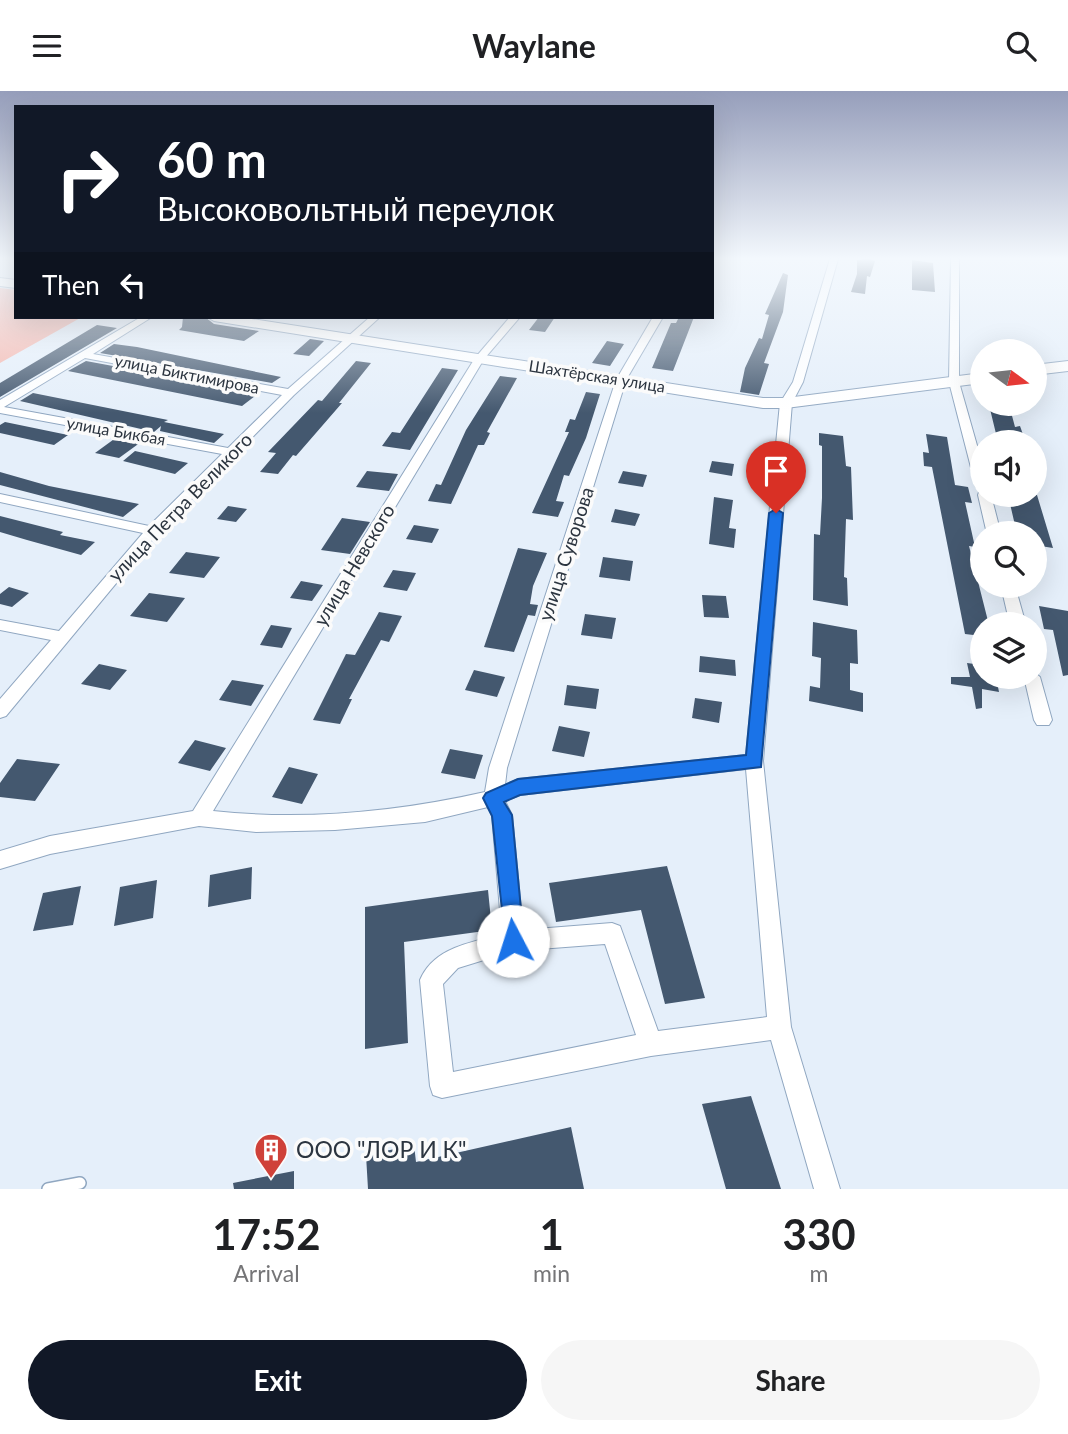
<!DOCTYPE html>
<meta charset="utf-8">
<style>
:root{--surface:#fff;--page:#f6f6f6;--text:#202124;--muted:#757577;--accent:#111827}
body{margin:0;font-family:Lato,sans-serif;background:var(--page);color:var(--text);height:100vh;display:flex;flex-direction:column;font-size:26px;white-space:nowrap}
*{box-sizing:border-box;margin:0}
p{font-size:23px;color:var(--muted)}
.icon{flex:none;width:38px;height:38px;fill:none;stroke:currentColor;stroke-width:2;stroke-linecap:round;stroke-linejoin:round}
.map{position:relative;height:1098px;overflow:hidden}
.sheet{display:flex;flex-direction:column;background:var(--surface);flex:1}
.sheet>*{flex:none}
.guide{position:absolute;left:14px;top:14px;width:700px;height:214px;border-radius:0px;box-shadow:0 7px 28px #0002;background:#111827;color:#fff;overflow:hidden}
.needle{width:46px;rotate:105deg}
.buttons{position:absolute;left:970px;top:248px;display:grid;gap:14px}
.buttons a{display:grid;place-items:center;width:77px;height:77px;border-radius:50%;background:var(--surface);box-shadow:0 7px 28px #0002;font-size:35px}
.pin{position:absolute;display:grid;place-items:center;width:60px;height:60px;color:#fff;margin:-72px -30px;border-radius:50% 50% 50% 0;rotate:-45deg;box-shadow:0 0 7px #0007}
.pin .icon{rotate:45deg}
.me{position:absolute;width:77px;margin:-38px;rotate:355deg;stroke-linejoin:round;filter:drop-shadow(0 0 5px #0008)}
.turn{display:flex;align-items:center;gap:24px;height:147px;padding:0 28px;font-size:32px}
.turn .icon{width:91px;height:91px;stroke-width:2.5}
.turn b{display:block;font-size:49px;line-height:60px}
.then{display:flex;align-items:center;height:66px;padding:0 28px;background:#0003;gap:14px;font-size:26px}
.eta{display:flex;justify-content:space-evenly;align-items:center;height:119px;text-align:center}
.eta b{font-size:42px;font-weight:700;line-height:49px}
.button{display:flex;gap:14px;margin-top:auto;padding:14px 28px}
.button a{flex:1;height:80px;border-radius:42px;background:var(--accent);color:#fff;font-size:28px;font-weight:700;line-height:80px;text-align:center}
.button a+a{background:var(--page);color:var(--text)}
header{display:flex;justify-content:space-between;align-items:center;height:91px;padding:0 28px;background:var(--surface);font-size:32px;font-weight:700}
.map>svg:first-child{display:block}
.green{fill:#f5b6ad}
.building{fill:#44586f}
.lines{fill:none;stroke-linecap:round;stroke-linejoin:round}
.lane-casing{stroke:#90a7c1;stroke-width:14}
.street-casing{stroke:#90a7c1;stroke-width:2}
.secondary-casing{stroke:#90a7c1;stroke-width:2}
.lane{stroke:#fff;stroke-width:11}
.street{fill:#fff;fill-rule:evenodd}
.secondary{fill:#fff;fill-rule:evenodd}
.route{fill:#1a73e8;stroke:#114b97;stroke-width:2}
.labels{text-anchor:middle;stroke-width:7;stroke-linejoin:round;paint-order:stroke}
.far-street-label{font-size:16px;fill:#2c3540;stroke:#fbfbfb}
.street-label{font-size:19px;fill:#2c3540;stroke:#fbfbfb}
.near-poi-label{font-size:23px;fill:#2c3540;stroke:#fbfbfb;text-anchor:start}
</style>
<header><svg class="icon" aria-label="menu" viewBox="0 0 24 24"><path d="M4 6h16M4 12h16M4 18h16"/></svg>Waylane<svg class="icon" aria-label="search" viewBox="0 0 24 24"><circle cx="10" cy="10" r="6"/><path d="M15 15l6 6"/></svg></header>
<div class="map">
<svg width="1068" height="1098" viewBox="0 0 1068 1098">
<rect width="100%" height="100%" fill="#e5effa"/>
<path class="green" d="M0,197L16,199V226H82L0,272Z"/>
<path class="building" d="M869,168L875,170L870,186L867,185L865,203L851,201L857,183V169Z
M912,169L933,172L935,201L912,199Z
M783,182L788,184L783,221L764,272L769,273L759,304L740,301L745,277L759,247L762,248L769,224L765,223Z
M183,226H205L214,233L259,240L244,250L179,239L182,236Z
M539,226H555L545,241L529,239Z
M679,226H694L673,280L652,277L671,232H676Z
M97,234L117,237L0,306V292Z
M310,248L324,250L309,265L293,263Z
M607,250L624,253L610,275L592,272Z
M114,253L137,256L281,286L272,292L100,262Z
M86,270L259,302L242,315L68,280Z
M356,270L371,272L339,312H342L296,365L293,364L278,383L260,381L276,362L268,361L318,309L322,310Z
M442,277L458,279L410,359L382,355L392,341L400,342Z
M500,285L517,287L487,341L490,342L484,354H478L451,413L428,410L436,393L441,394L466,339Z
M586,301L600,303L586,347L569,385L564,384L556,410L564,411L558,426L532,422L569,341H565L570,328L575,329Z
M33,302L168,329L164,331L224,343L214,352L160,340L161,335L154,341L20,310Z
M990,318L1011,321L1015,336L1020,335L1026,352L998,351Z
M5,331L68,344L54,354L0,342V334Z
M819,342L843,345L846,375L851,376L853,429L846,428L844,486L847,487L848,515L813,509L814,443L820,444L822,407V355L819,354Z
M926,343L947,346L955,394L968,396L972,412L965,411L975,456L969,455L989,534H982V545L965,543L932,376L924,375L923,361L929,362Z
M117,346L141,351L119,367L95,362Z
M135,360L188,372L175,383L123,370Z
M712,370L734,373L732,385L709,381Z
M367,380L398,383L389,400L356,396Z
M623,380L647,384L643,396L618,392Z
M0,381L49,395L139,413L123,426L0,394Z
M1008,404H1037L1053,457L1034,454V443H1017Z
M714,406L733,409L729,437L736,438L734,457L709,453Z
M228,415L247,418L236,431L217,428Z
M615,418L640,423L635,435L611,431Z
M0,425L63,441L60,444L95,451L81,464L27,449L0,441Z
M342,427L370,431L350,463L321,459Z
M414,434L439,438L432,452L406,448Z
M518,457L547,462L533,495L530,513L538,514L535,525L528,524L514,561L484,556Z
M186,461L220,466L204,487L169,482Z
M603,466L633,470L630,490L599,486Z
M393,479L416,482L407,500L383,496Z
M301,490L323,494L312,510L290,507Z
M9,496L29,502L12,516L0,513V503Z
M149,502L185,507L167,531L130,525Z
M702,504L726,505L729,527L704,526Z
M1039,515L1068,520V584L1063,585L1053,539L1044,538Z
M379,521L402,525L389,551L381,549L349,608H352L340,633L313,629L346,563L355,564Z
M585,523L616,527L612,548L581,544Z
M813,531L857,539L858,573L850,572V599L863,602V621L809,610L810,595L820,597L821,567L812,565Z
M271,534L292,537L282,557L260,554Z
M700,565L735,569L736,585L699,581Z
M967,572L982,574V586H996L999,601L982,598V617L976,618L972,596L951,593V586H970Z
M99,573L127,579L110,599L81,593Z
M474,579L505,586L497,606L465,599Z
M232,589L264,594L251,615L219,609Z
M567,594L599,598L596,618L564,614Z
M695,607L722,611L719,632L692,627Z
M559,635L590,641L584,666L552,660Z
M195,649L226,657L210,680L178,672Z
M450,658L483,664L475,688L441,682Z
M17,668L60,673L35,710L0,706V692Z
M289,676L318,683L302,713L272,706Z
M667,775L705,907L665,913L641,819L556,831L549,792Z
M252,776L251,808L208,816L210,784Z
M157,789L153,827L114,835L120,796Z
M81,795L73,834L33,840L43,802Z
M488,799L492,839L404,851L408,952L365,958V816Z
M751,1005L781,1098H726L702,1013Z
M571,1036L584,1098H368L366,1064L414,1054L416,1071Z
M294,1080V1098H234L233,1092Z"/>
<g class="lines">
<defs>
<path id="lane" d="M48,1098L80,1092"/>
<path id="street" d="M830,168H838L803,291L792,312L763,670L791,936L840,1098H814L771,949L651,965L442,1007L433,1004L430,995L420,889C434,856 471,852 502,843L492,724L488,716L425,731L335,739L256,741L199,735L50,763L0,778V760L50,745L193,720L475,267L510,226H520L484,268L213,720C304,730 396,721 485,701L489,677L616,289L653,226H663L626,289L507,677L505,694L518,688L746,664L780,312L793,291ZM746,678L767,926L658,940L620,835L612,832L523,839L512,724L505,710L520,704ZM605,853L636,944L453,981L443,893L458,877L513,860Z
M951,168H959V291L982,372V400L976,396L949,291Z
M141,226H152L93,263L288,298L370,226H380L294,304L157,443L6,625L0,627V608L51,549L0,539V529L59,540L143,442L0,411V403L149,435L222,363L0,322V309ZM85,267L282,304L228,357L4,316Z
M979,401H982V404H991L1001,443H987L978,404Z
M1001,495H1015L1026,534H1010Z
M1034,581L1040,586L1052,629L1049,634H1037L1034,629L1024,586H1034Z"/>
<path id="secondary" d="M0,187L16,189V197L0,195Z
M207,226H239L763,307H786L982,282V292L786,317H763L214,230Z
M1068,270V280L1034,284V274Z"/>
</defs>
<use href="#lane" class="lane-casing"/>
<use href="#street" class="street-casing"/>
<use href="#secondary" class="secondary-casing"/>
<use href="#lane" class="lane"/>
<use href="#street" class="street"/>
<use href="#secondary" class="secondary"/>
</g>
<linearGradient id="sky" x2="0" y2="1"><stop stop-color="#969ebb"/><stop offset="0.52" stop-color="#f3f8fd"/><stop offset="1" stop-color="#f3f8fd" stop-opacity="0"/></linearGradient>
<rect width="1068" height="322" fill="url(#sky)"/>
<path class="route" d="M776,418L783,422L761,676L520,704L504,711L512,724L524,850L521,857L513,860L506,857L492,725L483,707L486,702L518,688L746,664L769,422Z"/>
<defs>
<symbol id="building-pin" viewBox="-11 -11 22 30"><path d="M0 17L-7.5 6A9.5 9.5 0 1 1 7.5 6Z" fill="#cf4139" stroke="#fbfbfb"/><path d="M-4-6H4V6H1V3H-1V6H-4ZM-2.5-4.3h1.7v1.8h-1.7ZM.8-4.3h1.7v1.8H.8ZM-2.5-1h1.7V.8h-1.7ZM.8-1h1.7V.8H.8Z" fill="#fff"/></symbol>
</defs>
<g fill-rule="evenodd">
<use href="#building-pin" x="252" y="1040" width="38" height="52"/>
</g>
<g class="labels">
<g class="far-street-label">
<text transform="translate(187 283) rotate(11)" y="6">улица Биктимирова</text>
<text transform="translate(597 285) rotate(9)" y="6">Шахтёрская улица</text>
<text transform="translate(116 340) rotate(10)" y="6">улица Бикбая</text>
</g>
<g class="street-label">
<text transform="translate(180 416) rotate(-46)" y="7">улица Петра Великого</text>
<text transform="translate(566 463) rotate(-72)" y="7">улица Суворова</text>
<text transform="translate(354 474) rotate(-59)" y="7">улица Невского</text>
</g>
<g class="near-poi-label">
<text x="296" y="1067">ООО "ЛОР И К"</text>
</g>
</g>
</svg>
<div class="buttons">
<a><svg class="needle" viewBox="-14 -14 28 28"><path d="M0-13l5 13h-10z" fill="#e53935"/><path d="M0 13l5-13h-10z" fill="#757577"/></svg></a>
<a><svg class="icon" aria-label="sound" viewBox="0 0 24 24"><path d="M4 9h4l5-4v14l-5-4H4zM17 9q2 3 0 6"/></svg></a>
<a><svg class="icon" aria-label="search" viewBox="0 0 24 24"><circle cx="10" cy="10" r="6"/><path d="M15 15l6 6"/></svg></a>
<a><svg class="icon" aria-label="layers" viewBox="0 0 24 24"><path d="M12 4l9 5-9 5-9-5zM3 14l9 5 9-5"/></svg></a>
</div>
<div class="pin" style="left:776px;top:422px;background:#d93025"><svg class="icon" aria-label="arrive" viewBox="0 0 24 24"><path d="M6 21V4h12l-3 4 3 4H6"/></svg></div>
<svg class="me" style="left:513px;top:850px" viewBox="-20 -20 40 40"><circle r="19" fill="#fff"/><path d="M0-13L10 11 0 6-10 11z" fill="#1a73e8"/></svg>
<div class="guide">
<div class="turn"><svg class="icon" aria-label="right" viewBox="0 0 24 24"><path d="M7 20v-9h11M14 6l5 5-5 5"/></svg><div><b>60 m</b>Высоковольтный переулок</div></div>
<div class="then">Then<svg class="icon" aria-label="left" viewBox="0 0 24 24"><path d="M17 20v-9H6M10 6l-5 5 5 5"/></svg></div>
</div>
</div>
<section class="sheet">
<div class="eta">
<div><b>17:52</b><p>Arrival</p></div>
<div><b>1</b><p>min</p></div>
<div><b>330</b><p>m</p></div>
</div>
<div class="button"><a>Exit</a><a>Share</a></div>
</section>
